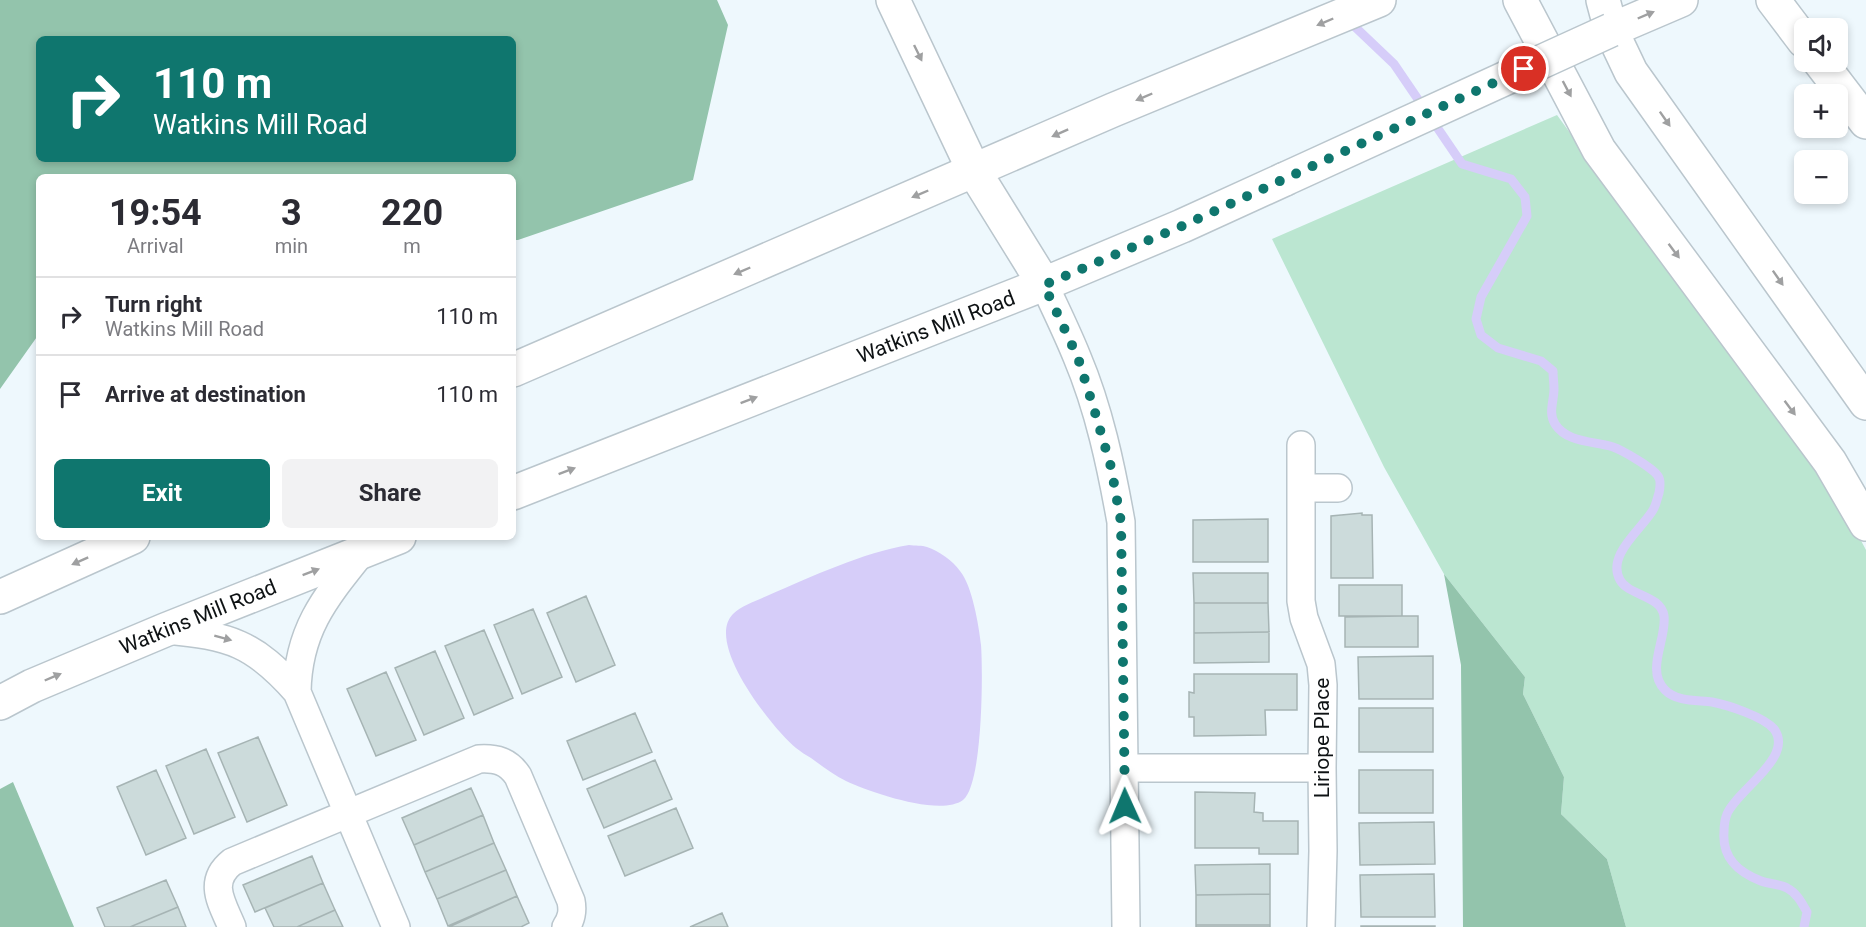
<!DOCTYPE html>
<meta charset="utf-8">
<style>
:root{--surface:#fff;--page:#f2f2f3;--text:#2b2b33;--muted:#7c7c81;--line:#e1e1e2;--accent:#0f766e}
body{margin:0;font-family:Roboto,sans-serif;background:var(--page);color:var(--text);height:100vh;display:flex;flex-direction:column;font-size:22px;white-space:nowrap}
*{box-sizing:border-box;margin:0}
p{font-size:20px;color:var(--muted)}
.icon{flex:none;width:33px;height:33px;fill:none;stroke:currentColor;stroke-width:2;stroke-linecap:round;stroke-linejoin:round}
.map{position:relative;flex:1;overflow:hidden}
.side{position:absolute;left:36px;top:174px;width:480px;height:366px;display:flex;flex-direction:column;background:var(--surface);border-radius:9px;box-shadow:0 3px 9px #0003}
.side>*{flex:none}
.banner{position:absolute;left:36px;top:36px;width:480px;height:126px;border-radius:9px;box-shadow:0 3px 9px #0003;background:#0f766e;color:#fff;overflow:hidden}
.tools{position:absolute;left:1794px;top:18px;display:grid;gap:12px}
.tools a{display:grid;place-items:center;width:54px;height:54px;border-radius:9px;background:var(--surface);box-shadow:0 3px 9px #0003;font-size:30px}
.pin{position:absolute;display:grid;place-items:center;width:51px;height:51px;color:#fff;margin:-26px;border:3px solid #fff;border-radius:50%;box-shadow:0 2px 6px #0007}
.me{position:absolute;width:66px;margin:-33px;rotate:359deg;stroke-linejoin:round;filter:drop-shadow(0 0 4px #0008)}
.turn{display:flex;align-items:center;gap:21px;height:126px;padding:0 18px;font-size:27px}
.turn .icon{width:78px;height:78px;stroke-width:2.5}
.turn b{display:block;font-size:42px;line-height:51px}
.eta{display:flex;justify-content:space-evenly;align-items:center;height:102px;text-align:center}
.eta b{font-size:36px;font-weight:700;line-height:42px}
.primary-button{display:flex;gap:12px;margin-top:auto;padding:12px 18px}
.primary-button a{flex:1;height:69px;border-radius:9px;background:var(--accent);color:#fff;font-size:24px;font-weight:700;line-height:69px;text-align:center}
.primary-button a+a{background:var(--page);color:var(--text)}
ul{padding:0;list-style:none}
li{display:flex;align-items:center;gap:18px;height:78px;padding:0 18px;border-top:2px solid var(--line)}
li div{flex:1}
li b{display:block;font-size:22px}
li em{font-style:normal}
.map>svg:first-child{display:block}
.green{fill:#bbe6d1}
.forest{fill:#93c4ac;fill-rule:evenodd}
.water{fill:#d6cdf9}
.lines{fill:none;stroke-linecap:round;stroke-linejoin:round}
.stream{stroke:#d6cdf9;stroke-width:9}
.building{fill:#ccdbdb;stroke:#a6b4b4;stroke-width:1.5}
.street-casing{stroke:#bac6cd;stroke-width:30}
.secondary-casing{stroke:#bac6cd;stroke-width:36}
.highway-casing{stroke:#bac6cd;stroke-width:36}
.street{stroke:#fff;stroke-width:27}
.secondary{stroke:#fff;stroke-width:33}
.highway{stroke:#fff;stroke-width:33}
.secondary-bridge-casing{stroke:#bac6cd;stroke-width:36;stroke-linecap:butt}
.secondary-bridge{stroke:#fff;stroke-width:33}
.oneway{fill:#9fa0a1}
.route{stroke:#0f766e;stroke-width:10;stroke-dasharray:0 18}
.labels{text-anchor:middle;stroke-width:4.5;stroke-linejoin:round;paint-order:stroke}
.street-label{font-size:21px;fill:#0e1214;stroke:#fff}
</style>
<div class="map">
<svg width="1866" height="927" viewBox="0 0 1866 927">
<rect width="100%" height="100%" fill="#eef8fd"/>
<path class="green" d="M1557,115L1801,450L1858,535L1866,550V927H1626L1607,859L1561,814L1564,777L1523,694L1525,677L1444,574L1384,467L1272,239Z"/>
<path class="forest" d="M0,0H717L728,25L693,180L518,240H513V177H39V334L0,389ZM39,39H513V159H39Z
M1444,574L1525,677L1523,694L1564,777L1561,814L1607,859L1626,927H1463L1461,665Z
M13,782L74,927H0V789Z"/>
<path class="water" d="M909,545C915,546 922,545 927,547C939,551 953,561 960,571C972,585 979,626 981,645C983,671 983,784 963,800C940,817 870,792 846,781C834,775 822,766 811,758C806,755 801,752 796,748C773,729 704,643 733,614C742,605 758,600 769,595C811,577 864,552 909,545Z"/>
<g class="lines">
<path class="stream" d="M1350,19L1353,25L1394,64L1462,164L1511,179L1525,197L1527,216L1481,297L1476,319L1481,335L1498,348L1541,361L1553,371C1553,377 1554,383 1554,389C1554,401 1548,413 1555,424C1567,443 1594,441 1613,447C1622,450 1653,468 1658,476C1661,480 1660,488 1659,493C1657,499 1656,505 1653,510C1642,529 1606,555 1620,580C1629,596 1661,595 1664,616C1667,639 1645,670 1665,690C1677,702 1697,700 1712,702C1728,705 1764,717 1774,729C1795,757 1737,790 1727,814C1725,819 1724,826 1724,832C1722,858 1738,872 1761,881C1769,884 1780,884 1787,888C1797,893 1802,903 1807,912L1804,927"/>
</g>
<path class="building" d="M1362,513V515H1372L1373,578H1331V516Z
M1268,519V562H1193V520Z
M1193,573H1268V603H1194Z
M1339,585H1402V616H1339Z
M586,596L615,665L576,682L547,613Z
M1194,603H1268L1269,632L1194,633Z
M533,609L562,677L522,694L494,625Z
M1402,616H1418V647H1345V617Z
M484,630L513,698L474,715L445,646Z
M1269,632V662L1194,663V633Z
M435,651L464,718L424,735L395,668Z
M1433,656V699H1359L1358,657Z
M386,672L416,740L376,756L347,689Z
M1194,674H1297V710H1265L1266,735L1194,736V717H1189V692L1194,693Z
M1359,708H1433V752H1359Z
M635,713L652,752L583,780L567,741Z
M258,737L287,805L247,822L218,753Z
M206,749L235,817L194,834L166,766Z
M655,760L672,799L604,828L587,789Z
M156,770L186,838L146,855L117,787Z
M1359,770H1433V813H1359Z
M471,788L483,815L414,845L402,818Z
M1195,792L1255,793L1254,812L1263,813V821H1298V854H1259V848H1195Z
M676,808L693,848L625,876L608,836Z
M483,815L494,843L425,872L414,845Z
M1434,822L1435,864L1360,865L1359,823Z
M494,843L506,870L437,899L425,872Z
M312,856L323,883L255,912L243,885Z
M1270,864V894L1196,895L1195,865Z
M506,870L517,896L448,926L437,899Z
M1434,874L1435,917H1361L1360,875Z
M166,880L178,907L130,927H105L97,908Z
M323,883L335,910L297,927H274L265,908Z
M1270,894V925H1196V895Z
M517,896L529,923L521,927H449Z
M178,907L186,927H130Z
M335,910L343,927H297Z
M722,913L728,927H690Z
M1196,925H1270V927H1196Z
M1361,926H1435V927H1361Z"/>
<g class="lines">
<defs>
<path id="street" d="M1044,284C1055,308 1067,332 1077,357C1099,409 1111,466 1121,522L1126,927
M1301,445V601L1304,618L1321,664L1323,685L1322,768L1323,851L1321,927
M1301,488H1338
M166,630C230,636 254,643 297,692C298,630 325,598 362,552
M297,692L396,927
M1124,768H1322
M232,927C222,903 207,882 232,862L479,759C496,758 508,761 518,776L571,901C573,911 572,918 566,927"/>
<path id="secondary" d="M1611,30L1681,0
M974,171L1044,284
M513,370L1113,110L1379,0
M513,493L1044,284L1182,226L1285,179
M0,597L133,537
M0,703L32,686L165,630L399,537"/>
<path id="highway" d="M893,0L974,171
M1520,0L1599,150L1830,462L1866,524
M1603,0L1611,30L1631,72L1866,403
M1773,0L1804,41
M1820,62L1866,122"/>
</defs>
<use href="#street" class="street-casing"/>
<use href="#secondary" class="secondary-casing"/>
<use href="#highway" class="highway-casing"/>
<use href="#street" class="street"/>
<use href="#secondary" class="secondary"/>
<use href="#highway" class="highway"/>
<defs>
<path id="secondary-bridge" d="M1285,179L1611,30"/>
</defs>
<use href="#secondary-bridge" class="secondary-bridge-casing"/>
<use href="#secondary-bridge" class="secondary-bridge"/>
</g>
<defs><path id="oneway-solid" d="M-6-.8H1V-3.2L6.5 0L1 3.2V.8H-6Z" transform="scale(1.5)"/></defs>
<g class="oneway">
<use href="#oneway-solid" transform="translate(1646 15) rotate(-23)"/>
<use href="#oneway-solid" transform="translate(1325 22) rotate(157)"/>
<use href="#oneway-solid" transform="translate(918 53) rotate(64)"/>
<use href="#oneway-solid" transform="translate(1567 89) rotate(62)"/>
<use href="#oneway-solid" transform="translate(1144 97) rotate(157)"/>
<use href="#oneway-solid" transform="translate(1665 119) rotate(55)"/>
<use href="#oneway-solid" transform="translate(1060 133) rotate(156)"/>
<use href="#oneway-solid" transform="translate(920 194) rotate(157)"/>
<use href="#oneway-solid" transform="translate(1674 251) rotate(53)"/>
<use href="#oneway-solid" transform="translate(742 271) rotate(157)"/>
<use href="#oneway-solid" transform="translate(1778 278) rotate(55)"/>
<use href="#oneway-solid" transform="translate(749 400) rotate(-21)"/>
<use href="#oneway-solid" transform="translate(1790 408) rotate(53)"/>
<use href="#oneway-solid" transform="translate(567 471) rotate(-21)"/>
<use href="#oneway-solid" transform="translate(80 561) rotate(156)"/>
<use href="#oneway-solid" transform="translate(311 572) rotate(-21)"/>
<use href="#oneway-solid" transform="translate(223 638) rotate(15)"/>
<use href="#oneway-solid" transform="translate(53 677) rotate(-23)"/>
</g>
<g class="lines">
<path class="route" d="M1125,806L1121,522L1111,467L1094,409L1078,358L1044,285L1182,226L1524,69"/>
</g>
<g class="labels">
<g class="street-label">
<text transform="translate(936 327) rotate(-21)" y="7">Watkins Mill Road</text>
<text transform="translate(198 617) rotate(-22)" y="7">Watkins Mill Road</text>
<text transform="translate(1322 738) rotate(-90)" y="7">Liriope Place</text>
</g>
</g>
</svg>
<div class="tools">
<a><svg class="icon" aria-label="sound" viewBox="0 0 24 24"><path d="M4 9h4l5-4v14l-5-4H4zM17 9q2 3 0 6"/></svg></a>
<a>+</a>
<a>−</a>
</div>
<div class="pin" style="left:1524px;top:69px;background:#d93025"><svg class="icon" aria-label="arrive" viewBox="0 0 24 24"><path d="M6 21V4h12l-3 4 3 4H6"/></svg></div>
<svg class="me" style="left:1125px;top:806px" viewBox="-20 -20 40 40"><path d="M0-17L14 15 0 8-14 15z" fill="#0f766e" stroke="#fff" stroke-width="4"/></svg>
<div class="banner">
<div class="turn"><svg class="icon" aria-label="right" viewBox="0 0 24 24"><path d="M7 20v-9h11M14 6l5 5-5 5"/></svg><div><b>110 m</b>Watkins Mill Road</div></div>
</div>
<section class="side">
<div class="eta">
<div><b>19:54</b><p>Arrival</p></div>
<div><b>3</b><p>min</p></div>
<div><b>220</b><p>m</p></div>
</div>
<ul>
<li><svg class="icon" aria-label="right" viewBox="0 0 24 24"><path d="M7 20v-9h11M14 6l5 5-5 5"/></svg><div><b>Turn right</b><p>Watkins Mill Road</p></div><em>110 m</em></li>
<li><svg class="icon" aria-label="arrive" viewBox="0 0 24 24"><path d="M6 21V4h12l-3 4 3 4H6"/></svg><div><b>Arrive at destination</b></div><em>110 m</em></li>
</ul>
<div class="primary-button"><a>Exit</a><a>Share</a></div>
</section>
</div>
